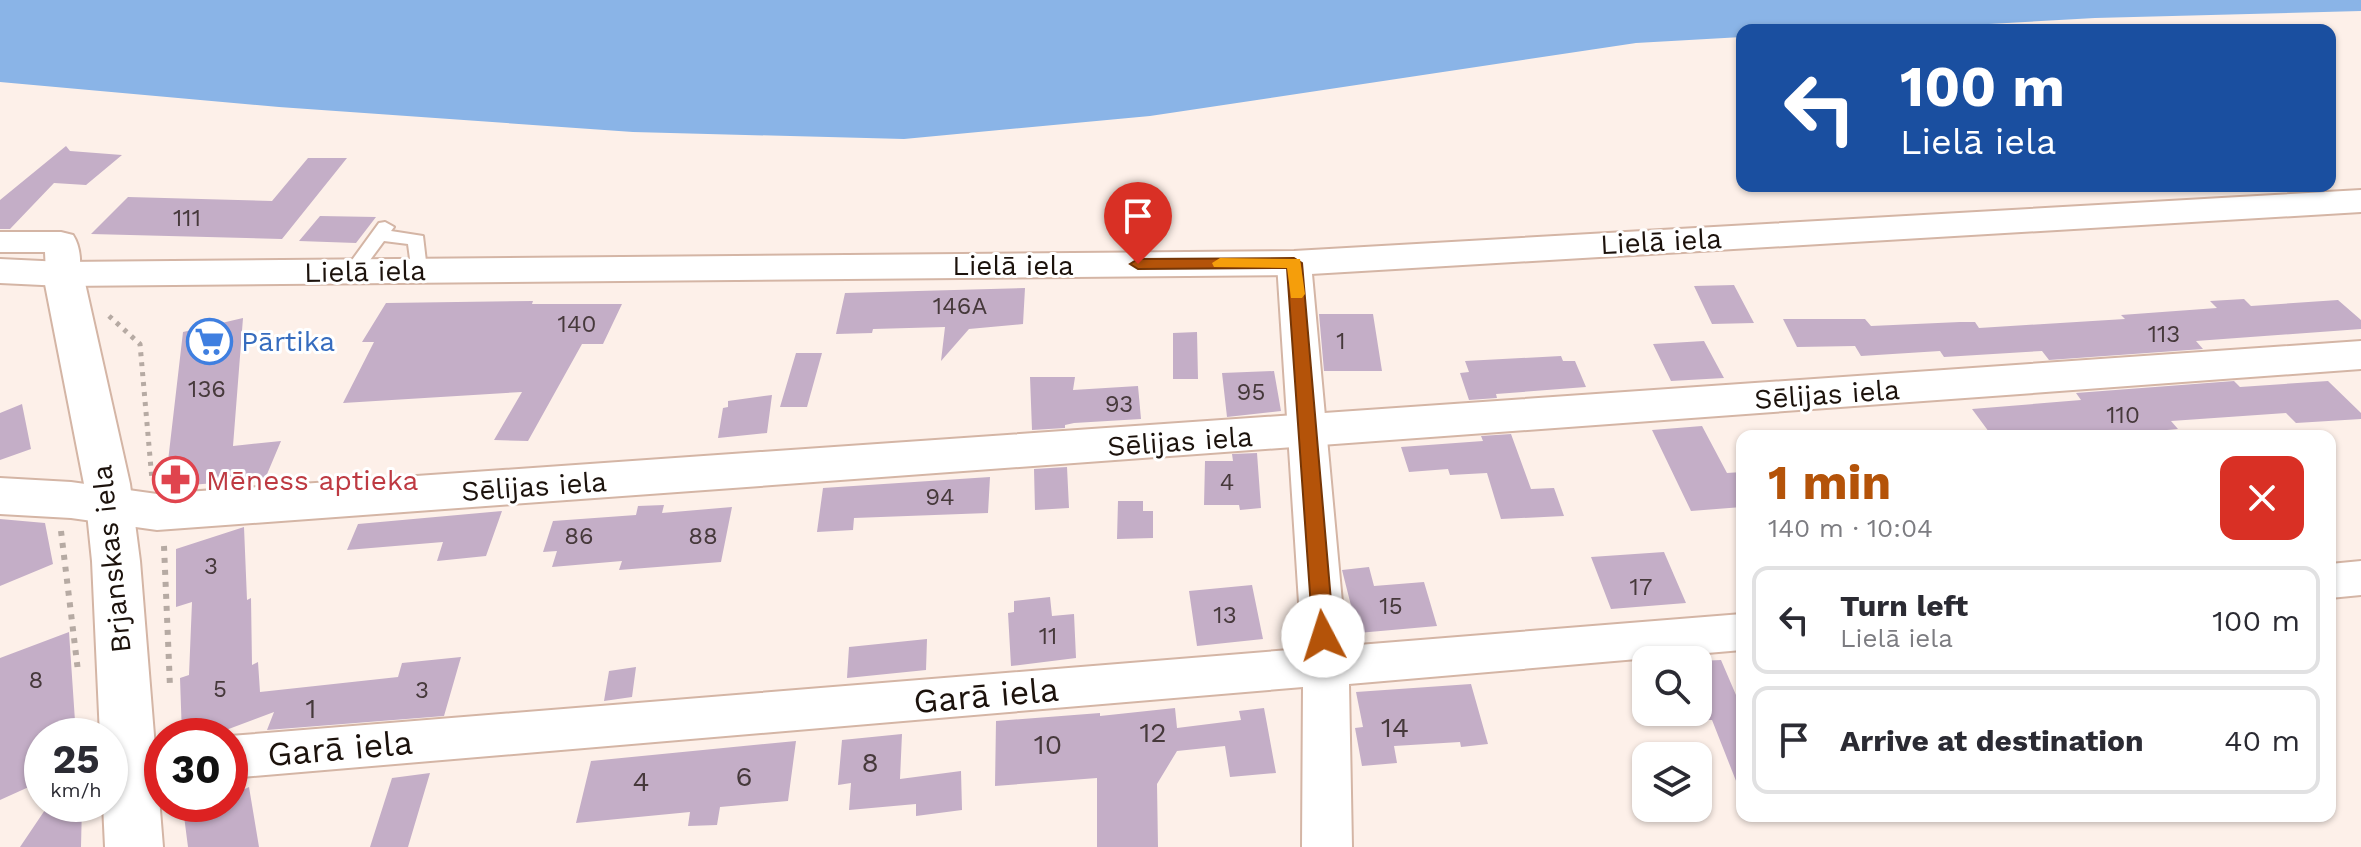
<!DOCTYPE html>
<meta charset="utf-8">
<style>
:root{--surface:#fff;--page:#f7f7f7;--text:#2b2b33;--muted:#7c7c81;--line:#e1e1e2;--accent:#b45309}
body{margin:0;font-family:"Work Sans",sans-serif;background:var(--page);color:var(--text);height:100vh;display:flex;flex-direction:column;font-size:30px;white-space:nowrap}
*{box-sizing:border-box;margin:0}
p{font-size:26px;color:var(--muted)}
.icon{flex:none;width:44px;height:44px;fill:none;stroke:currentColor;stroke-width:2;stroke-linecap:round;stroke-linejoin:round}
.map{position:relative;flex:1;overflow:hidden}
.details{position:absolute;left:1736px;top:430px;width:600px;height:392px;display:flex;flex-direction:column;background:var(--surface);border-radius:16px;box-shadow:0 2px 6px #0004}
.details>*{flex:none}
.banner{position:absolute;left:1736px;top:24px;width:600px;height:168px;border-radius:16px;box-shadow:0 2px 6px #0004;background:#1a4fa0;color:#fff;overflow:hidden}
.buttons{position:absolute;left:1632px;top:646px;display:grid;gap:16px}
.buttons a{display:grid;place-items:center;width:80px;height:80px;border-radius:16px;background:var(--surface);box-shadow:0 2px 6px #0004;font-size:40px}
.speed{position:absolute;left:24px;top:718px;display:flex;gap:16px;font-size:40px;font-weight:700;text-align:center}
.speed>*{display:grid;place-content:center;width:104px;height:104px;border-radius:50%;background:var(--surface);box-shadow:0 2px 6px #0004;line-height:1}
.speed small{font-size:20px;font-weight:400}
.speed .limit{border:12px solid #d22;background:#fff;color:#111}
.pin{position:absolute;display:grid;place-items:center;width:68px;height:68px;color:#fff;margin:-82px -34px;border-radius:50% 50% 50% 0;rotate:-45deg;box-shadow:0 0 8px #0007}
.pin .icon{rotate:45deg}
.me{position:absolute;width:88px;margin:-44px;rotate:355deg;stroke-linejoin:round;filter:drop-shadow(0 0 6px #0008)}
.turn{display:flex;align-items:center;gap:28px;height:168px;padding:0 32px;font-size:36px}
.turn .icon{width:104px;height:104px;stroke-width:2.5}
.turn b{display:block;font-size:56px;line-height:68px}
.round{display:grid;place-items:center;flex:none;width:84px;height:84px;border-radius:16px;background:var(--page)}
.head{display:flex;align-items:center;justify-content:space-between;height:136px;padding:0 32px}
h1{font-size:48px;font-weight:700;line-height:60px;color:var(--accent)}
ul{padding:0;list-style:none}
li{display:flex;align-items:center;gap:24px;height:108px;margin:0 16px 12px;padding:0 16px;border:4px solid var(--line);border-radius:16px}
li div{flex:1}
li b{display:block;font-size:30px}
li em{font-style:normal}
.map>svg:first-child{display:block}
.water{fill:#8ab4e7}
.building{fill:#c4aec7}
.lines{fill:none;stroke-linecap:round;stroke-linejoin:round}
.service-casing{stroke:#d4b5a5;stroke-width:4}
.minor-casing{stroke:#d4b5a5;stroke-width:4}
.secondary-casing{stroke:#d4b5a5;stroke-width:4}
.primary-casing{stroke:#d4b5a5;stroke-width:4}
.path-far1{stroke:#b6aaa3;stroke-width:5;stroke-dasharray:4 6;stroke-linecap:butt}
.path{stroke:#b6aaa3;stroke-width:6;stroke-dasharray:5 7;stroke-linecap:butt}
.service{fill:#fff;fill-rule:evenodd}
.minor{fill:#fff;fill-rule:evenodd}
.secondary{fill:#fff;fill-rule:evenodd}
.primary{fill:#fff;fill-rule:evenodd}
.route{fill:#b45309;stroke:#753606;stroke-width:2}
.slow{fill:#f59e0b}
.labels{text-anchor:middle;stroke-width:6;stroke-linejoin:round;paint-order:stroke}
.number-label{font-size:24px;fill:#46393b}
.street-label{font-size:28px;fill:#1c120c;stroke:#fff}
.shop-label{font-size:28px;fill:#366cbe;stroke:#fff;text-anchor:start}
.health-label{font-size:28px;fill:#be3a42;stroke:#fff;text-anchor:start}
.near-number-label{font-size:28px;fill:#46393b}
.near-street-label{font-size:34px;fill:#1c120c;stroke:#fff}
</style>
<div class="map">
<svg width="2361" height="847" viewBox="0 0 2361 847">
<rect width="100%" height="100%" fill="#fdf0e9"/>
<path class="water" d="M0,0H2361V11L2095,18L1881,30H1742V37L1636,43L1150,116L904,139L633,132L279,107L0,82Z"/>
<path class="building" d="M66,146L70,151L122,155L86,185L54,183L10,229H0V200Z
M308,158H347L282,239L91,234L128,197L272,201Z
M320,216L376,217L356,243L299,241Z
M1734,285L1754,323L1712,324L1694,286Z
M1025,288L1023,324L969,329L941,361L945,327L873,329L872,333L836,334L845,293Z
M2244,299L2251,306L2338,300L2361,320V329L2196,341L2203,349L2049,360L2042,351L1944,357L1940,351L1861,356L1855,346L1797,347L1783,319H1865L1871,326L1960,322H1975L1979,328L2125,319L2121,315L2217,308L2210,301Z
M533,301L532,304H622L603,344H582L528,441L494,440L522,392L343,403L374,342H362L386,303Z
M1319,314H1373L1382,371H1324Z
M243,318L233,446L281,441L265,479L165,487L183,332Z
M1197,332L1198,379H1173V333Z
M1704,341L1724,378L1671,381L1653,344Z
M796,353H822L807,407H780Z
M1561,356L1563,361H1575L1586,387L1496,394L1497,398L1469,400L1460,373L1469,372L1465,361Z
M1274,371L1281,411L1227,417L1222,373Z
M1030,377H1075L1073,390L1138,386L1141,419L1074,423L1065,425V428L1032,430Z
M2234,381L2240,387L2328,381L2361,413V419L2296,423L2286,413L2171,421L2178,429L2167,430L2170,433L2098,436L2094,431L1992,436L1972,409L2081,400L2076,393Z
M772,395L767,433L718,438L723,408L728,407V401Z
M22,404L31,449L0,460V413Z
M1702,426L1727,473L1742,472V507L1691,511L1652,430Z
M1511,434L1531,489L1554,488L1564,516L1501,519L1487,473L1450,475L1448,469L1409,472L1401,447L1483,441L1481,436Z
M1257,453L1261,508L1240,510L1239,505H1204L1205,461H1233L1232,454Z
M1067,467L1069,508L1035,510L1034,469Z
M990,477L988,513L854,518L853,530L817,532L823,488Z
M1118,501H1143V511H1153V538L1117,539Z
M664,505L662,513L732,507L721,562L619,570L622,561L552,567L557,551L543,552L553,521L636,515L638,506Z
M502,511L486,556L437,561L443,542L347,550L358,524Z
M0,519L45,523L53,564L0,586Z
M244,527L247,600L251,598L252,665L258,662L260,692L398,677L402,663L461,657L444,716L267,730L274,712L210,736H182L180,678L189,675L192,602L176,607V549Z
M1664,552L1686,603L1611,609L1591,557Z
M1369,567L1374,586L1424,582L1437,626L1358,633L1342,570Z
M1252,585L1263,639L1197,646L1189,591Z
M1050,597L1052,616L1074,614L1076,658L1011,666L1008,613L1014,612V601Z
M69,632L76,736H42V781L0,800V658Z
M927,639L926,670L847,678L849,647Z
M1721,660L1742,709L1740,791L1712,720H1698V661Z
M636,667L632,697L604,701L609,671Z
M1471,684L1488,744L1461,747L1460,742L1394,746L1397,763L1362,766L1355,728L1363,727L1356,692Z
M1175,708L1177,728L1241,720L1239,711L1264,708L1276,773L1230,777L1225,746L1177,751L1157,784L1158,847H1097V778L995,786L996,721L1100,713V716Z
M902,734L900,779L961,771L962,810L916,816V804L849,810L851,783L838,785L842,740Z
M796,741L788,801L720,807L717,825L688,826L690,812L576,823L591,761Z
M430,773L408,847H370L392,778Z
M249,787L259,847H188L184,816L211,804H230V796Z
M49,804H82L81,847H20Z"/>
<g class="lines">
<defs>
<path id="service" d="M385,222L394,227L391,231L423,236L427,270L424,274H412L408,244L384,241L359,275H347L344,271L347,267L379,223Z"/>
<path id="minor" d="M0,232H61L73,235C81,247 83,270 75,282L63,285L51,282L46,274L45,252H0Z
M1294,252L1306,256L1311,263L1346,646L1742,614V650L1349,684L1352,847H1302L1303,687L230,778V736L1302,649L1277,263L1282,256Z
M2361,561V595L2330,598V564Z
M162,741V783L129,787L112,780V750L129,743Z"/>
<path id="secondary" d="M63,262L77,265L83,274L130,484L140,561L163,847H105L103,804H110V736H100L92,561L84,484L43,274L49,265Z"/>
<path id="primary" d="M2361,190V212L1294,275L63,286L0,283V259L63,262L1294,251Z
M2361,341V369L157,530L71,518L0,514V478L71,482L157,494Z"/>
</defs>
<use href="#service" class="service-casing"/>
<use href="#minor" class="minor-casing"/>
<use href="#secondary" class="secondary-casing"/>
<use href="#primary" class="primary-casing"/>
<path class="path-far1" d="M109,316L140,344L152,480"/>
<path class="path" d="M61,531L78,671
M164,546L170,687"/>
<use href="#service" class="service"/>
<use href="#minor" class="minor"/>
<use href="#secondary" class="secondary"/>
<use href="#primary" class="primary"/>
</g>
<path class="route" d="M1294,258L1302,263L1334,636L1331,643L1323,645L1316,643L1313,636L1287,268L1138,269L1130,264L1138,259Z"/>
<path class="slow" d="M1220,258L1300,259L1305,294L1302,298H1291L1287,268L1214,267L1212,263Z"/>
<defs>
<symbol id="supermarket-ring" viewBox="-11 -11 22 22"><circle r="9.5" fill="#fff" stroke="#3f7fe0" stroke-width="1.5"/><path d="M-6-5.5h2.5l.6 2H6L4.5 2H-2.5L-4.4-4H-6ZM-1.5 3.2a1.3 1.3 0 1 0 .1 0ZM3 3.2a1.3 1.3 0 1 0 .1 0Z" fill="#3f7fe0"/></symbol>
<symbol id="pharmacy-ring" viewBox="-11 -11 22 22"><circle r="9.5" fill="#fff" stroke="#e0444e" stroke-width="1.5"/><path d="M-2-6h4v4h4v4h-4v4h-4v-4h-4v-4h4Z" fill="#e0444e"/></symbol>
</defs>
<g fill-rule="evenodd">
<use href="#supermarket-ring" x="184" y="316" width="51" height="51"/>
<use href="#pharmacy-ring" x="150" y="454" width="51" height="51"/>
</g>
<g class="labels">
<g class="number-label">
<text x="187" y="226">111</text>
<text x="960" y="314">146A</text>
<text x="577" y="332">140</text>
<text x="2164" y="342">113</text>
<text x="1341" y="349">1</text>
<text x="207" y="397">136</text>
<text x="1251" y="400">95</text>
<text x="1119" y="412">93</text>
<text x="2123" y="423">110</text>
<text x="1227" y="490">4</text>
<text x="940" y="505">94</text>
<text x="579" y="544">86</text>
<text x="703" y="544">88</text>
<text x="211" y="574">3</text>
<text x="1641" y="595">17</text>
<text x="1391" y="614">15</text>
<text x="1225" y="623">13</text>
<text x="1048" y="644">11</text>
<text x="36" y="688">8</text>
<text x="220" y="697">5</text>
<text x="422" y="698">3</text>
</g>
<g class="street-label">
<text transform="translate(1661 241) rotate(-3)" y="10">Lielā iela</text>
<text x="1013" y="275">Lielā iela</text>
<text transform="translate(365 271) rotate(-1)" y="10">Lielā iela</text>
<text transform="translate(1827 394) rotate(-4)" y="10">Sēlijas iela</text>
<text transform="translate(1180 441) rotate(-4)" y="10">Sēlijas iela</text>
<text transform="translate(534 486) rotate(-4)" y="10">Sēlijas iela</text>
<text transform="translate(111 559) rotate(-96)" y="10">Brjanskas iela</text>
</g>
<g class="shop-label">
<text x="241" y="351">Pārtika</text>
</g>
<g class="health-label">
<text x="206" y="490">Mēness aptieka</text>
</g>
<g class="near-number-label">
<text x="311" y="718">1</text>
<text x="1395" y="737">14</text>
<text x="1153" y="742">12</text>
<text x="1048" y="754">10</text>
<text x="870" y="772">8</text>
<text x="744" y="786">6</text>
<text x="641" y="791">4</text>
</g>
<g class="near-street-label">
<text transform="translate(986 695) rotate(-5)" y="12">Garā iela</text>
<text transform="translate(340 748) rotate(-5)" y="12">Garā iela</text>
</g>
</g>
</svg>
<div class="buttons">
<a><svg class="icon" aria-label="search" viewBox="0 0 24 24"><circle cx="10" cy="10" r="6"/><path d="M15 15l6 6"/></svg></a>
<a><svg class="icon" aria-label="layers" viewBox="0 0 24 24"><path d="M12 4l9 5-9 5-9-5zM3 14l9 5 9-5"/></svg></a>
</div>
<div class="speed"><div>25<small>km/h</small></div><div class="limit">30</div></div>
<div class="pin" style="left:1138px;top:264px;background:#d93025"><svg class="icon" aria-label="arrive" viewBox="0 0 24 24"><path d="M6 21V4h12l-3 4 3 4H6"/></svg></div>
<svg class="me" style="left:1323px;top:636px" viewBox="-20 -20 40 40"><circle r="19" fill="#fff"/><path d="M0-13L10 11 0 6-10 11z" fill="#b45309"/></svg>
<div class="banner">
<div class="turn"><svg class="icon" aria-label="left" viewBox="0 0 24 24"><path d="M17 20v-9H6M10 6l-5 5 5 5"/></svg><div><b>100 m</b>Lielā iela</div></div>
</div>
<section class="details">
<div class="head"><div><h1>1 min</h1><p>140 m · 10:04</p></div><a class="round" style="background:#d93025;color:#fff"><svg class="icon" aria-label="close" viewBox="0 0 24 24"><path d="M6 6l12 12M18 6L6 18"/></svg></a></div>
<ul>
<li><svg class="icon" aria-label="left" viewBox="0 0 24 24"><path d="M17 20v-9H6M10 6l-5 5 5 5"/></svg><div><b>Turn left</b><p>Lielā iela</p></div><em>100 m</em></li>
<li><svg class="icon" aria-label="arrive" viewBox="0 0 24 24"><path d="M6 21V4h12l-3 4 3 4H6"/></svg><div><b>Arrive at destination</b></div><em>40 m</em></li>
</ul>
</section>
</div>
